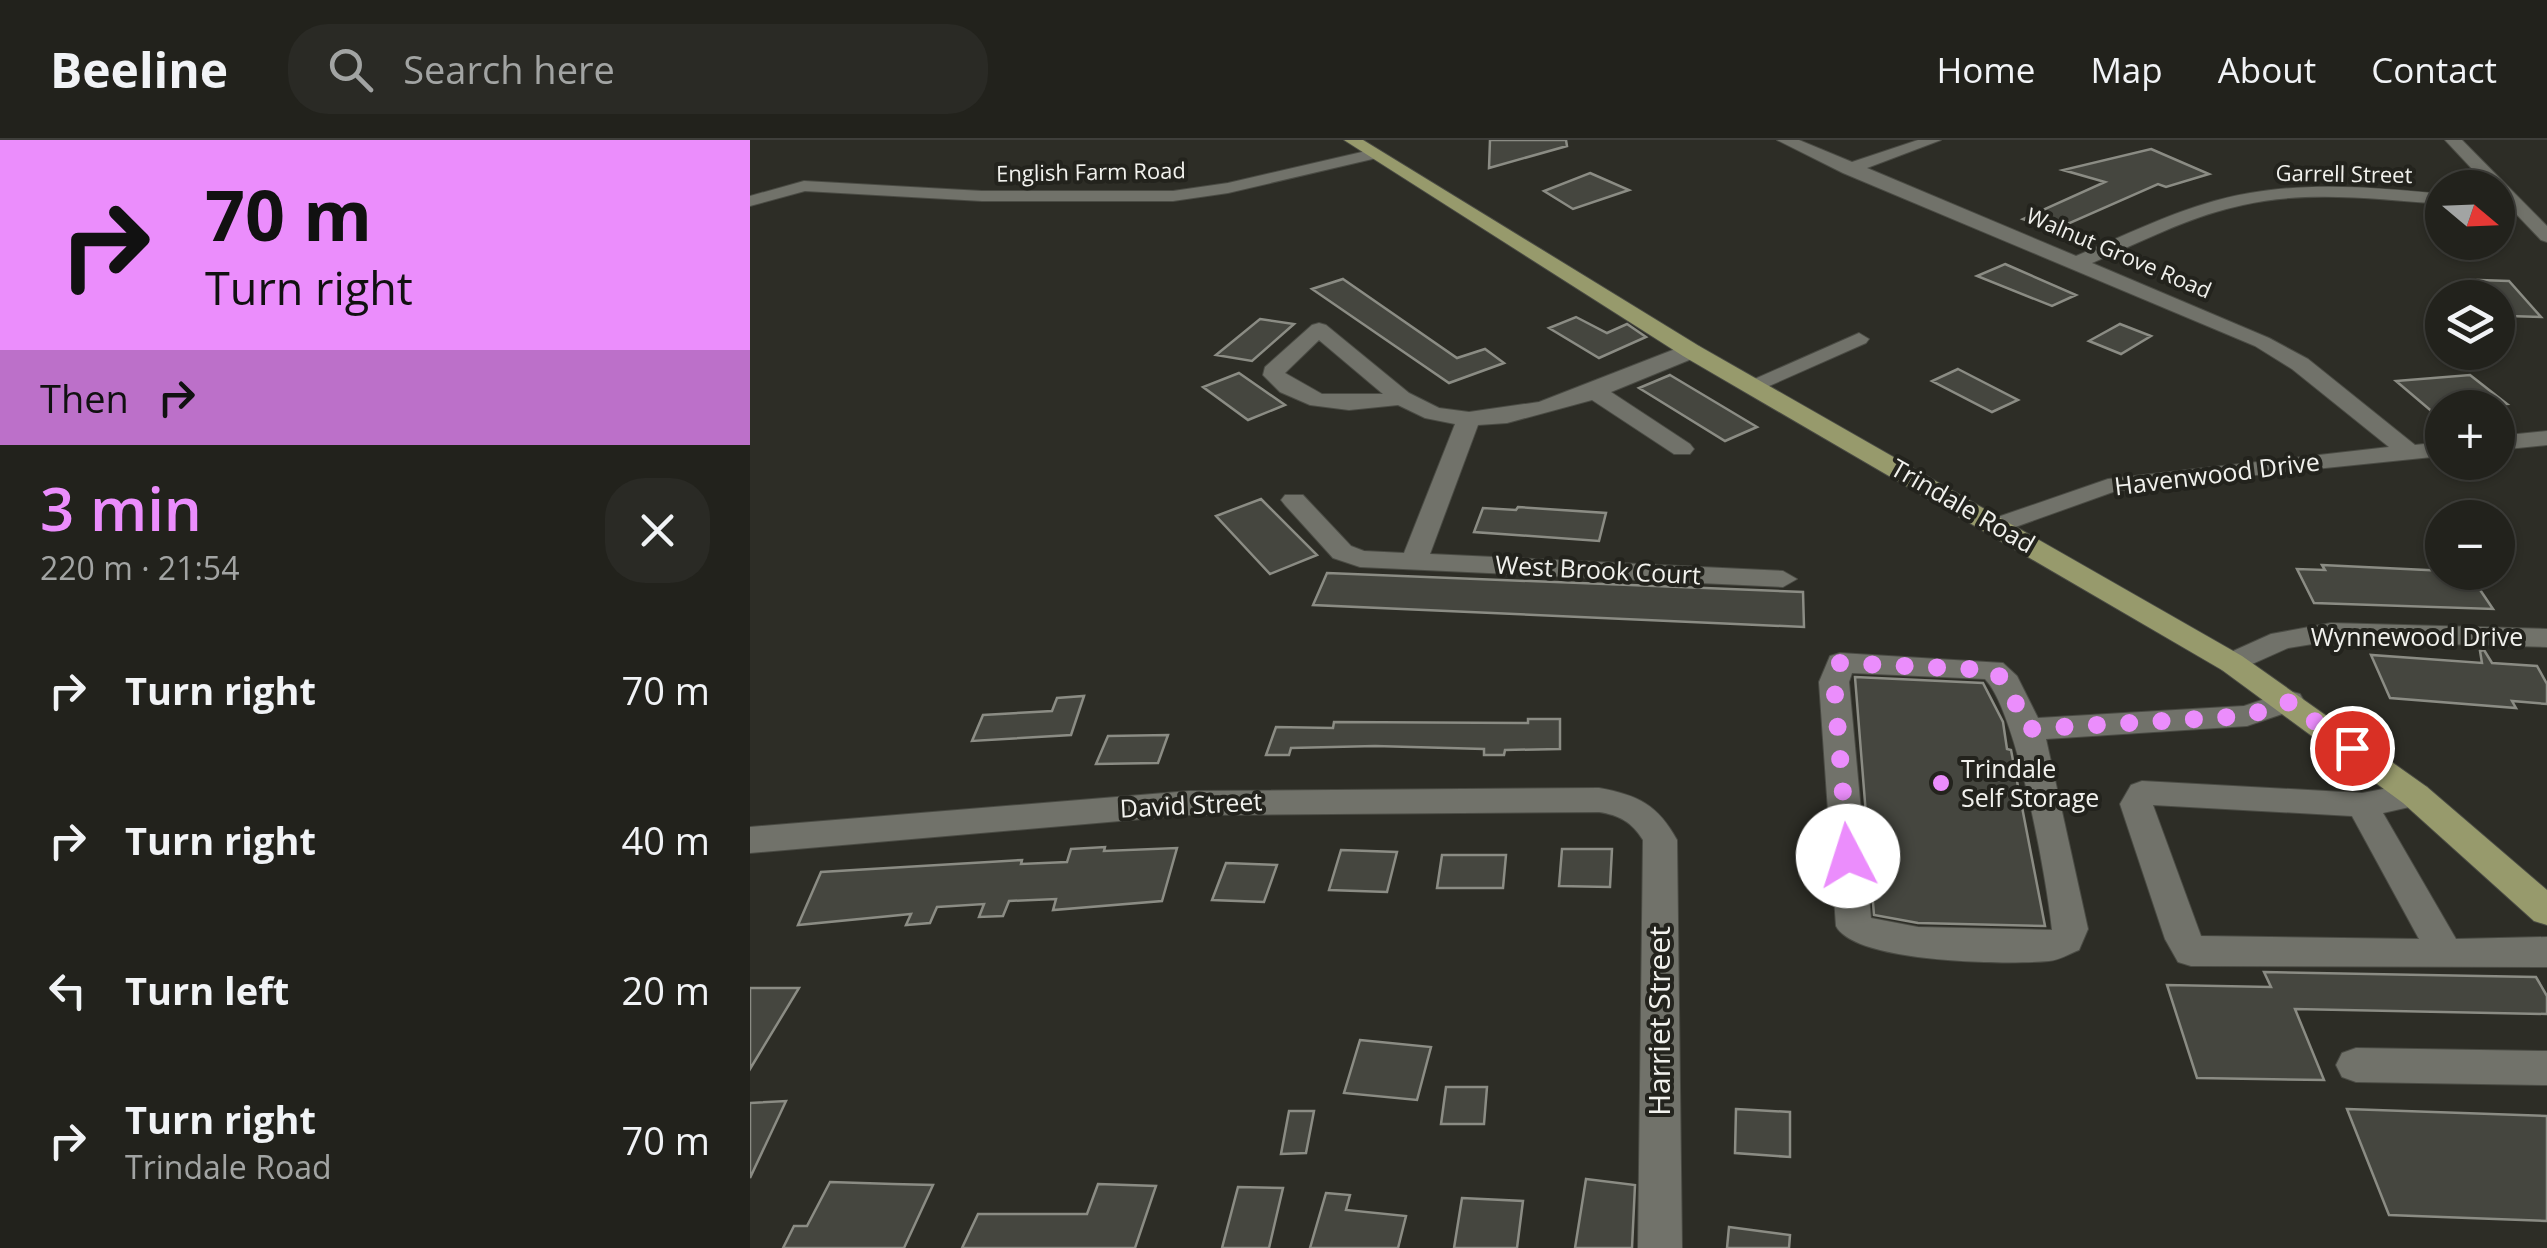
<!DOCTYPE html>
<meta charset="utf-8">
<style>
:root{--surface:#22221c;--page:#2a2a25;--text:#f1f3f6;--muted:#a2a4a3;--line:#3f3f3b;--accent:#eb8dfc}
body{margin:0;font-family:"Open Sans",sans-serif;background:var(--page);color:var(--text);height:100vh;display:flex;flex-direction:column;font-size:38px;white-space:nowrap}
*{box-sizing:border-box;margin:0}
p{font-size:32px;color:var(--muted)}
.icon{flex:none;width:55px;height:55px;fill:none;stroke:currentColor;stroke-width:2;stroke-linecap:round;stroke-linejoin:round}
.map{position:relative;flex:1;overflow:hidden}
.details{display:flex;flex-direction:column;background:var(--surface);width:750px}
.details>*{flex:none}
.top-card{background:#eb8dfc;color:#111;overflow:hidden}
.needle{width:65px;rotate:109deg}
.tools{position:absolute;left:1675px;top:30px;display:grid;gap:20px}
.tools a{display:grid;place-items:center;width:90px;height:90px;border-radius:50%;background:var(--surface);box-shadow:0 2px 8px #0004,0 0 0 2px var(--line);font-size:50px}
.pin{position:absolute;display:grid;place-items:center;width:85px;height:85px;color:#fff;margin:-42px;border:5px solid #fff;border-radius:50%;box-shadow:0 2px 10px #0007}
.me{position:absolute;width:110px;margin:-55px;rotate:355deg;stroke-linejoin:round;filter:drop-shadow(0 0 8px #0008)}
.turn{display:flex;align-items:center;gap:35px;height:210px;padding:0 40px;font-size:45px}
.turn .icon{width:130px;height:130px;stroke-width:2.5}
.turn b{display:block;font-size:70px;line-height:85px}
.then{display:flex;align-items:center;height:95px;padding:0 40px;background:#0003;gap:20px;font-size:38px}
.round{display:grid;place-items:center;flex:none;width:105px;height:105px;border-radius:40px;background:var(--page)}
.overview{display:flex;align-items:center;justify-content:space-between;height:170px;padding:0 40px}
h1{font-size:60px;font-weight:600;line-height:75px;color:var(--accent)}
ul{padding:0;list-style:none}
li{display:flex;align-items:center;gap:30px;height:150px;padding:0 40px}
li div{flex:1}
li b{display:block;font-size:38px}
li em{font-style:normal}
header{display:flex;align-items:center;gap:60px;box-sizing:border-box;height:140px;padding:0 50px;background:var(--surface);border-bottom:2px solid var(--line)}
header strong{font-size:48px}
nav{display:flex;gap:55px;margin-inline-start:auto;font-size:35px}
.search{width:700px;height:90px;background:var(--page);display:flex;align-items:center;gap:25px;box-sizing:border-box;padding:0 35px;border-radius:40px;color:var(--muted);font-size:38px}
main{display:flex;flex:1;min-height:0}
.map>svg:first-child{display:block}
.building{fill:#45463f;stroke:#8b8c84;stroke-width:2.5}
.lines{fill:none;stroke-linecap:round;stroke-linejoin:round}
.minor-casing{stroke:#4a4b44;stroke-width:2}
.major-casing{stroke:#4a4b44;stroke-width:2}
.minor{fill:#71726a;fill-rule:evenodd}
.major{fill:#979a6c;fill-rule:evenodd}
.route{stroke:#eb8dfc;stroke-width:18;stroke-dasharray:0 32.4}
.poi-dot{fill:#eb8dfc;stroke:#23231d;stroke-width:4}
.labels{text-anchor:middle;stroke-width:8;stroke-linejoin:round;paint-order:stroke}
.far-street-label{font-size:22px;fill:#f1f1ed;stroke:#23231d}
.street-label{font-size:25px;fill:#f1f1ed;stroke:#23231d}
.poi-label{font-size:25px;fill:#f1f1ed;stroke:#23231d;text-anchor:start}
.near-street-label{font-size:30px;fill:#f1f1ed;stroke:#23231d}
</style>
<header>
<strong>Beeline</strong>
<div class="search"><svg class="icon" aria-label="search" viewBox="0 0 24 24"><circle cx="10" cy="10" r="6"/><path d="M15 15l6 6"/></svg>Search here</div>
<nav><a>Home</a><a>Map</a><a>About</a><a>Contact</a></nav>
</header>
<main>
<section class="details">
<div class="top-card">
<div class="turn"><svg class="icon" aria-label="right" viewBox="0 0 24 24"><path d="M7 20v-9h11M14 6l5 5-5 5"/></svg><div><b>70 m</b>Turn right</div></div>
<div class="then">Then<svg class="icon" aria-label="right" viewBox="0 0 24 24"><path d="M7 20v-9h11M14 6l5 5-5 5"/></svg></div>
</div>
<div class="overview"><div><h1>3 min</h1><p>220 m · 21:54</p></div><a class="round"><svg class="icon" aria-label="close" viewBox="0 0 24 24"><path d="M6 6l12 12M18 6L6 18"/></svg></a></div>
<ul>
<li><svg class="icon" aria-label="right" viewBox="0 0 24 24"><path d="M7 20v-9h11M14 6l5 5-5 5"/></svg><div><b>Turn right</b></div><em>70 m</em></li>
<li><svg class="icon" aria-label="right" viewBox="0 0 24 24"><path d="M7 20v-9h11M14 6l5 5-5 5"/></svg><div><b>Turn right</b></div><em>40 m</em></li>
<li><svg class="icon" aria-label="left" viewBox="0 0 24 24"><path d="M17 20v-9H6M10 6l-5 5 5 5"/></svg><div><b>Turn left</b></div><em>20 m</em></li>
<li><svg class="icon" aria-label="right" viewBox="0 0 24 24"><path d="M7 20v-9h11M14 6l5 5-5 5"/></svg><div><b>Turn right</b><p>Trindale Road</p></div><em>70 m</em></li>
</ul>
</section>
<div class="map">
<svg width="1797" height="1108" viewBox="0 0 1797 1108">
<rect width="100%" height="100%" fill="#2d2d26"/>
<path class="building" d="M740,0H816L817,6L739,28Z
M1401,9L1459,34L1416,47L1408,44L1304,90L1273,79L1355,42L1313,30Z
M840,33L879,50L823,69L794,51Z
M1255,124L1326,155L1302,166L1227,136Z
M593,139L707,218L735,209L754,223L699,243L562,149Z
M1729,140L1759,141L1791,177L1759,176Z
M826,177L857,193L877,184L896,197L849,218L799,188Z
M510,179L544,184L502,221L466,215Z
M1370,184L1401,196L1371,214L1339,201Z
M1208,229L1268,260L1242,272L1182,241Z
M489,233L535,265L498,280L453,247Z
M920,235L1007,287L975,301L889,248Z
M1720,235L1757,264L1692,268V280L1646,241Z
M511,359L567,415L520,434L466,376Z
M768,367L856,373L849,401L724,392L733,368L766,370Z
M1572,425L1718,432L1743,469L1564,463L1547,429L1575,430Z
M577,433L1053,452L1054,487L563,465Z
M1734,510L1742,523L1787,526L1797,544V564L1762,561L1766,568L1640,558L1621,515L1732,523L1730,511Z
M1105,537L1233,543L1253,582L1257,609L1261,610L1295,786L1168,783L1124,775Z
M334,556L321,595L222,601L233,575L302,571L307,558Z
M778,579H810V609L755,610L754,615H734V609L625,606L541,608L539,615H516L526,587L583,588L584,582L778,583Z
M418,595L408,623L346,624L358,596Z
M355,707L354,711L427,708L412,761L303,770L306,759L259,761L253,776L229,777L234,764L187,767L180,783L156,785L161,774L48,785L71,732L272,720L271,724L317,722L321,709Z
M812,709H862L860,747L809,746Z
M591,710L647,712L637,752L579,750Z
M692,715H756L753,748H687Z
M476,723L527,725L514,762L462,760Z
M1514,832L1786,837L1797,856V874L1545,869L1574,940L1447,938L1417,845L1521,847Z
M0,848H49L0,929Z
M610,900L681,907L667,960L594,953Z
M696,947H737L734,984H691Z
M36,961L0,1038V963Z
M986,969L1040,972V1017L985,1013Z
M1597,969L1797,976V1081L1639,1075Z
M539,971H564L556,1013L531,1014Z
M836,1039L885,1045L882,1108H825Z
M80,1042L143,1044L183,1045L154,1108H33L44,1086H57Z
M348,1044L406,1046L385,1108H212L228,1074H337Z
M488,1047L533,1048L519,1108H472Z
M576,1053L600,1055L596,1070L656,1076L648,1108H560Z
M712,1058L773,1061L767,1108H704Z
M979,1087L1040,1095L1039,1108H977Z"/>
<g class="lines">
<defs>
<path id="minor" d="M1027,0H1049L1102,22L1168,0H1191L1117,28L1326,116C1383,92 1439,63 1500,53C1563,42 1629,48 1692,54V64C1626,59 1558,50 1493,65C1440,76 1391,102 1342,123L1519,198L1558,219L1665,305L1692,302V316L1398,346L1363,352L1257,390H1239L1235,385L1239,380L1358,339L1639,307L1542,229L1505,206L1093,33Z
M1695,0H1712L1797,86V102L1791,100L1748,55V48H1740Z
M625,9L633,14L631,17L478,53L423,61H232L55,51L0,66V56L54,41L232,51H423L478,43Z
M569,183L576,185L659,253L689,268L719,272L789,262L933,206H949L952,211L949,216L861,252L940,304L944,309L940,314H924L842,260L757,283L728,285L680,414L1033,431L1047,439L1033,447L610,427L583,418L535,365L531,360L535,355H553L601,406L614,411L654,413L705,284L675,278L648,265L599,270L560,265L530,252L513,235L515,227L562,185ZM569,200L633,254H572L535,233Z
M1109,193L1119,199L1116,203L1010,250L1002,252L991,245Z
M1797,291V305L1748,310V296Z
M1581,483L1797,489V507L1581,501L1538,508L1482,533L1472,530L1467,523L1472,516L1521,494Z
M1090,513L1253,523L1267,536L1288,578L1494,566L1539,551L1550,554L1554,561L1550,568L1497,586L1296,599L1338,789L1329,810C1319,814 1309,820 1299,821C1258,825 1105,823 1086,786L1069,542L1080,516ZM1102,533L1235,539C1267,572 1297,740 1302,790L1168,787L1121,778L1099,542Z
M1392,641L1612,653L1665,643L1677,647L1681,655L1677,663L1633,673L1706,799L1797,797V827L1441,826L1428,822L1415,799L1370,664L1381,645ZM1403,665L1602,676L1669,799L1451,796Z
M849,648C888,655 908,665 927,700L932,1108H888L893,700C882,682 869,675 849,672L439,675L0,713V687L439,651Z
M1606,908L1797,911V945L1606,942L1592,937L1586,925L1592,913Z"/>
<path id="major" d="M594,0H613L949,206L1492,516L1677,647L1797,750V785L1784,781L1653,663L1472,530L933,216Z"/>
</defs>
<use href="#minor" class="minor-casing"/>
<use href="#major" class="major-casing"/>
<use href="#minor" class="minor"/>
<use href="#major" class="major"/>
</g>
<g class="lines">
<path class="route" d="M1098,716L1084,542L1090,523L1243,530L1256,543L1278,589L1497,576L1538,562L1602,608"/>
</g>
<circle class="poi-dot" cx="1191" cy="643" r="10"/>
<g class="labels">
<g class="far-street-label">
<text transform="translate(341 32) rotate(-1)" y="8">English Farm Road</text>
<text transform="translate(1594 34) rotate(1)" y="8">Garrell Street</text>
<text transform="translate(1369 113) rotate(23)" y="8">Walnut Grove Road</text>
</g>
<g class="street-label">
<text transform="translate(1467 334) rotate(-7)" y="9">Havenwood Drive</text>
<text transform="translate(1213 366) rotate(30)" y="9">Trindale Road</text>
<text transform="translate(848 430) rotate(3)" y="9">West Brook Court</text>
<text x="1667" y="506">Wynnewood Drive</text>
<text transform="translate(441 665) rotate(-3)" y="9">David Street</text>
</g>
<g class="poi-label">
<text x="1211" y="638">Trindale<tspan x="1211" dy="29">Self Storage</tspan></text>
</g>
<g class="near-street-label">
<text transform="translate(910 881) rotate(-90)" y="10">Harriet Street</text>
</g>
</g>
</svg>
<div class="tools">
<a><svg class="needle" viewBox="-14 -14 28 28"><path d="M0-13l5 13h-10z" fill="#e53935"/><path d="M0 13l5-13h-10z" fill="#a2a4a3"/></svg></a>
<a><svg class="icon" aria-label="layers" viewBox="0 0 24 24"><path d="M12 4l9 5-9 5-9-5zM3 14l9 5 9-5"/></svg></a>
<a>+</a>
<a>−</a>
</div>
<div class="pin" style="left:1602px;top:608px;background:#d93025"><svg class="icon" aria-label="arrive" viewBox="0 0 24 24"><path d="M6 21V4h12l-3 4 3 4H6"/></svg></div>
<svg class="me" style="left:1098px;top:716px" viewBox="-20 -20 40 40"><circle r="19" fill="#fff"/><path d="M0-13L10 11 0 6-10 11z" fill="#eb8dfc"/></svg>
</div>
</main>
